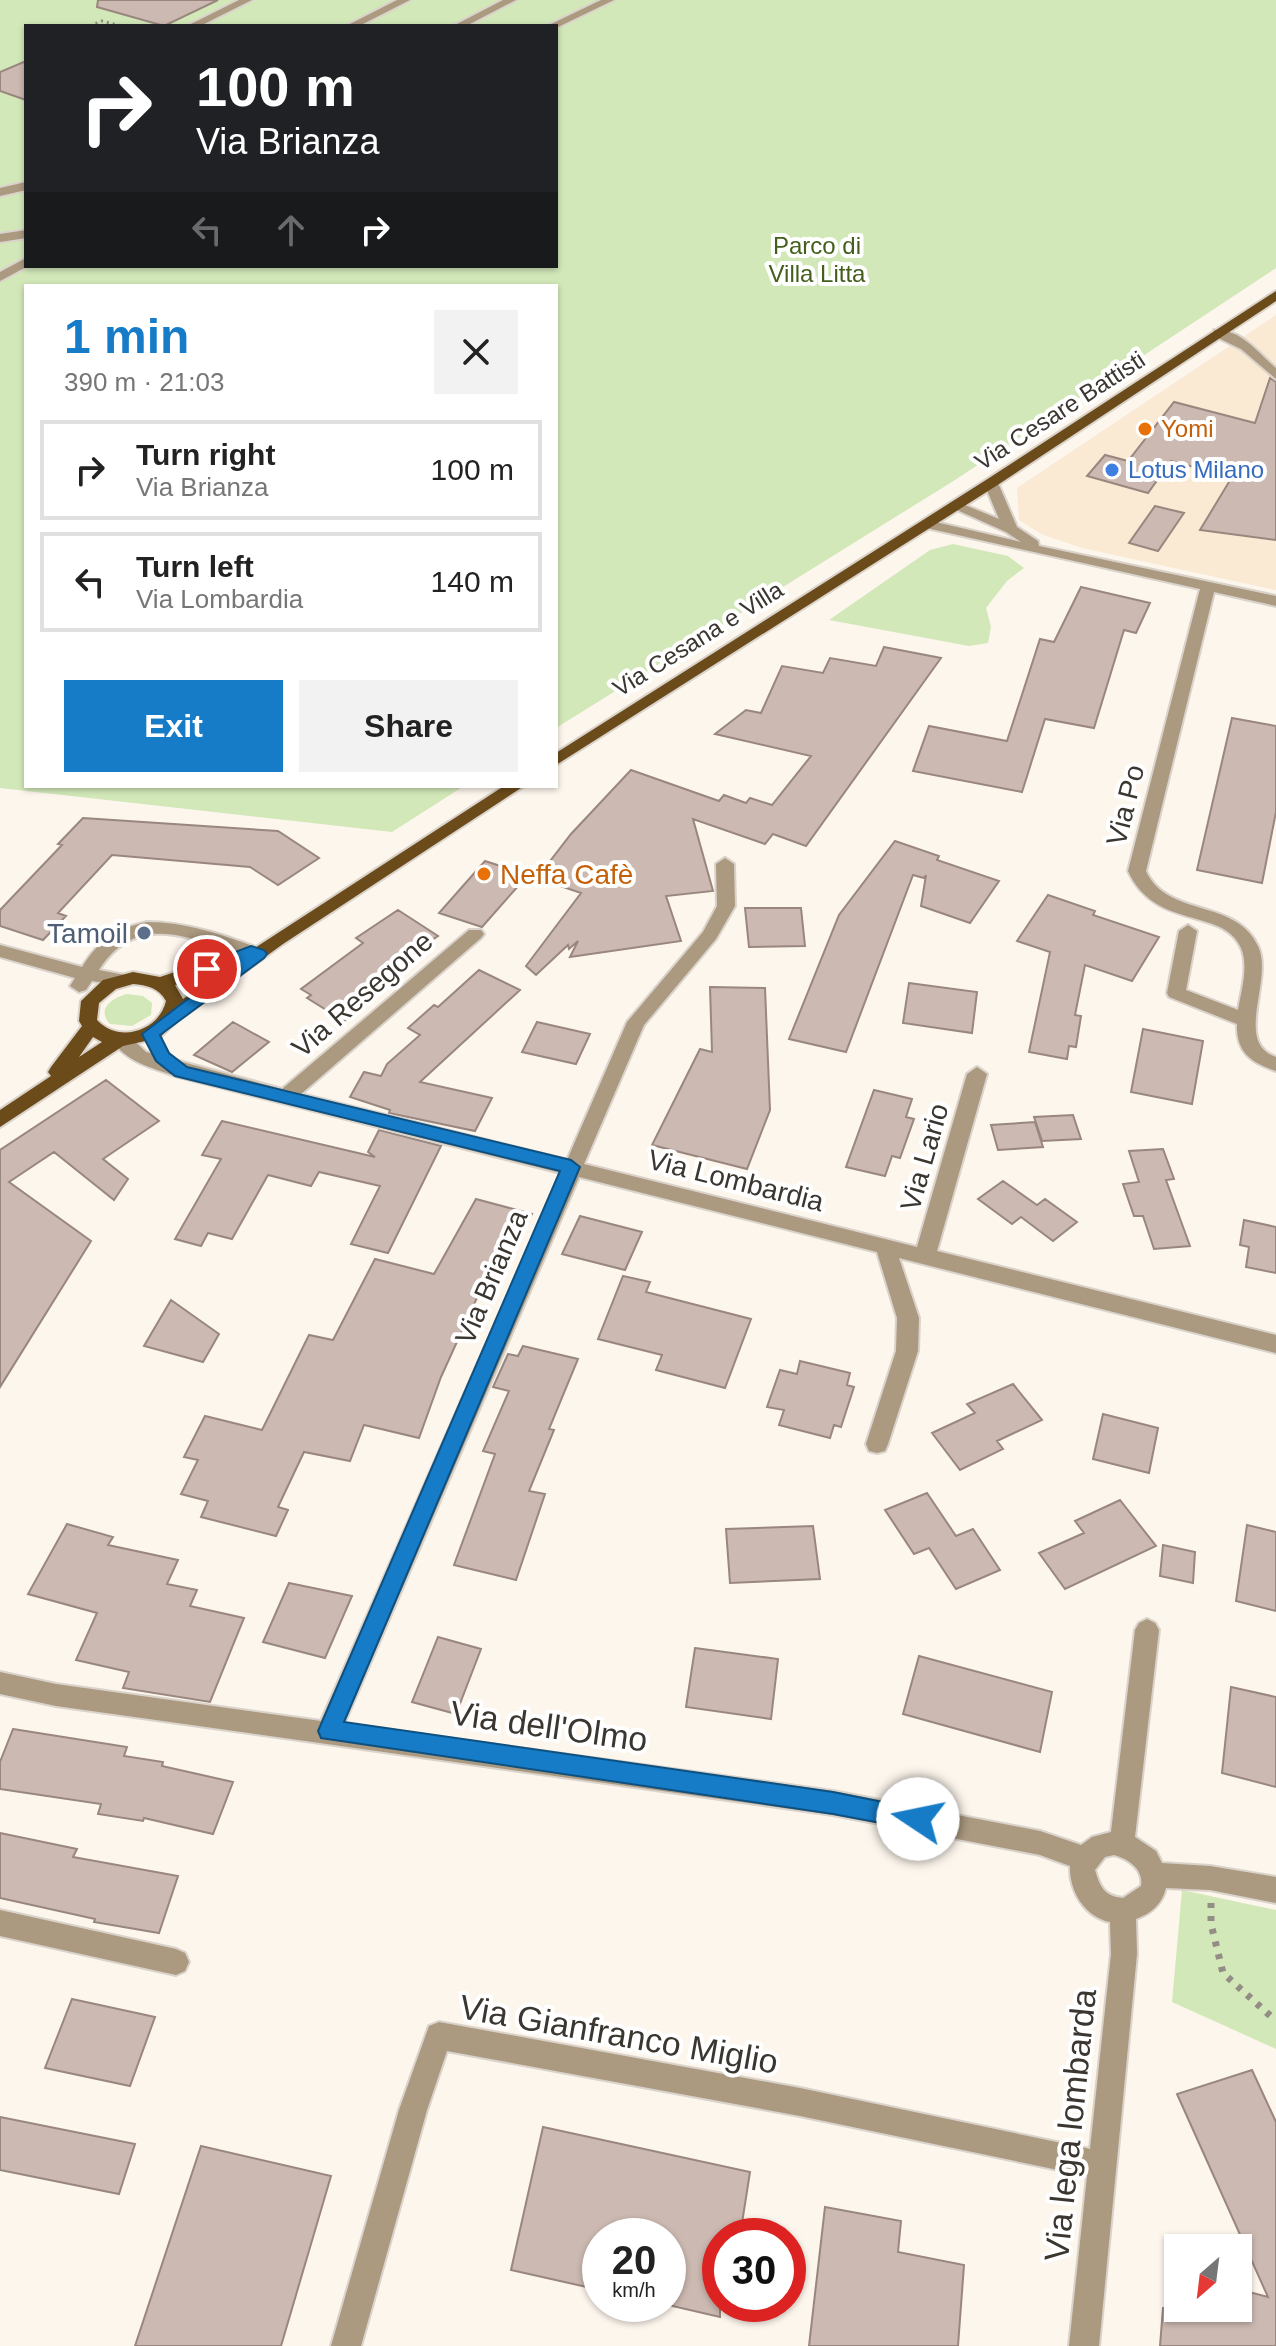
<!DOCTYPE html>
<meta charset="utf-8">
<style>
:root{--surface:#fff;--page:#f2f2f2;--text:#222;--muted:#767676;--line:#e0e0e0;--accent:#167cc7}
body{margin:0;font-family:Arial,sans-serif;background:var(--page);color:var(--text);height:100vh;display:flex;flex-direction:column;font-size:30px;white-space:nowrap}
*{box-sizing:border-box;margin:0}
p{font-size:26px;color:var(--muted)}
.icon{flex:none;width:44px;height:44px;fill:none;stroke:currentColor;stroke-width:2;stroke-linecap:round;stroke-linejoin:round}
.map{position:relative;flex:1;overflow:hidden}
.sheet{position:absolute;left:24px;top:284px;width:534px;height:504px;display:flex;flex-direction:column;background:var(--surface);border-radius:0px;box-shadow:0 2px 6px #0004}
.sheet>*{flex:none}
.guide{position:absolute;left:24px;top:24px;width:534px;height:244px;border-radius:0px;box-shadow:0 2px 6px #0004;background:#202124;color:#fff;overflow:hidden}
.needle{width:52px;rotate:208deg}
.fabs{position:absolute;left:1164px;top:2234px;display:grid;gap:16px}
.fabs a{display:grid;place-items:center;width:88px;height:88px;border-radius:0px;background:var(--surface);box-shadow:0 2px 6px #0004;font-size:40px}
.speed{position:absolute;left:582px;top:2218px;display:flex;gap:16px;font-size:40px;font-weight:700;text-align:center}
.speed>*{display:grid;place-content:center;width:104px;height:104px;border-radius:50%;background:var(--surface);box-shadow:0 2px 6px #0004;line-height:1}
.speed small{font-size:20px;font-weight:400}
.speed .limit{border:12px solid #d22;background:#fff;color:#111}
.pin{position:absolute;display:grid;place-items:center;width:68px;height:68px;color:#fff;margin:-34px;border:4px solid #fff;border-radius:50%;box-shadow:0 2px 8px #0007}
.me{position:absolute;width:88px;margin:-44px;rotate:281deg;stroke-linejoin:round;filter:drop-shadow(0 0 6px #0008)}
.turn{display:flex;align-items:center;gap:28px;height:168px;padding:0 40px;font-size:36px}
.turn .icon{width:104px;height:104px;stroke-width:2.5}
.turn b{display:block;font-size:56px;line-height:68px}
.lanes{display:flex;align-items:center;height:76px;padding:0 40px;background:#0003;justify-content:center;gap:40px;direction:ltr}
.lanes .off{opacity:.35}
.round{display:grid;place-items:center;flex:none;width:84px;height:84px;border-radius:0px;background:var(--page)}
.headline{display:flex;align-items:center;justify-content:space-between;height:136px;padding:0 40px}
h1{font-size:48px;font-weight:800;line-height:60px;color:var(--accent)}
.button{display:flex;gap:16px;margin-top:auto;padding:16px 40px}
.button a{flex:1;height:92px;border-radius:0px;background:var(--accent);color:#fff;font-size:32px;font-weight:800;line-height:92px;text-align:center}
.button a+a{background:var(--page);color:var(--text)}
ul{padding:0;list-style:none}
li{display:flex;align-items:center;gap:24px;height:100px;margin:0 16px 12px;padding:0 24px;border:4px solid var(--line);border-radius:0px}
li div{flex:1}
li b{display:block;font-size:30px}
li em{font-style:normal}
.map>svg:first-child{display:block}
.built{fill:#fae9d3}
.green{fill:#d2e8b9;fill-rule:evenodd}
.building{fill:#ccb9b1;stroke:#99877f;stroke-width:2}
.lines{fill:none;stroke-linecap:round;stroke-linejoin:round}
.minor-casing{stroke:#dad3cb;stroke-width:4}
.major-casing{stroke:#dad3cb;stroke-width:4}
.path-far1{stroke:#938d86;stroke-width:3;stroke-dasharray:2 4;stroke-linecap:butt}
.path{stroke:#938d86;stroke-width:7;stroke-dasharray:5 8;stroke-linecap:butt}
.minor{fill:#ab9980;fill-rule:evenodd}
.major{fill:#6b4b1a;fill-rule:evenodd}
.route{fill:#167cc7;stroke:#0e5181;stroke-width:2}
.food-dot{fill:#e8710a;stroke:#fff;stroke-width:3}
.shop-dot{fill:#3f7fe0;stroke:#fff;stroke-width:3}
.service-dot{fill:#5c6f8a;stroke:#fff;stroke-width:3}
.labels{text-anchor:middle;stroke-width:8;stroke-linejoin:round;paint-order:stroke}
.far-park-label{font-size:24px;fill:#445e1c;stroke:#fff}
.far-street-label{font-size:24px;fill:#3b3630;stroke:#fff}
.far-food-label{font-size:24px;fill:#c56008;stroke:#fff;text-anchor:start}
.far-shop-label{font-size:24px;fill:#366cbe;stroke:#fff;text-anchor:start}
.street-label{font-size:28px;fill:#3b3630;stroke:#fff}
.food-label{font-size:28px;fill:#c56008;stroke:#fff;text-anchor:start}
.service-label{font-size:28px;fill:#4e5e75;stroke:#fff;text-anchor:end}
.near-street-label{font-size:34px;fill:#3b3630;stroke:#fff}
</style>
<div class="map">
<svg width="1276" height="2346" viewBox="0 0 1276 2346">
<rect width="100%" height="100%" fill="#fdf6ed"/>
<path class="built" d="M1276,315V590L1082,548L1041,534L1019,520L1017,488Z"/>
<path class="green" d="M0,0H1276V268L955,480L556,728V286H26V786H464L392,832L0,788ZM26,26H556V266H26Z
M953,544L1008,556L1024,568L1007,581L986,608L991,627L988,643L969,646L829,620L930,550Z
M127,994L143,996L152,1003L151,1015L132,1026L110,1024C96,1009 112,998 127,994Z
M1182,1890L1276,1910V2049L1172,2002Z"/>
<path class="building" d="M98,0H218L164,26L97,7Z
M26,61V100L0,91V72Z
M1270,378L1276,382V540L1200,530L1232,477L1171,461L1148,493L1087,476L1105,455L1128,461L1174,402L1255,423Z
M1155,506L1184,513L1158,551L1129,543Z
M1081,587L1150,603L1136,633L1124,630L1094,728L1045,719L1022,792L913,771L929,726L1007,741L1040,639L1054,642Z
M884,647L941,658L806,846L773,834L765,844L693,819L713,891L666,896L681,941L570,957L578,941L569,949L568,945L536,975L526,966L581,893L537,878L571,834L631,770L719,801L724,795L746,803L750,798L772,805L811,756L715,734L746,710L761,713L782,666L823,673L830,658L876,666Z
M1232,718L1276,726V812L1262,883L1197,870Z
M83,818L278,831L319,858L278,885L250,867L112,855L58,913L66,916L43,940L0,926V910L62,845L58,844Z
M895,841L939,856L937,860L999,881L970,923L921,906L926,875L924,878L913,875L846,1052L789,1039L839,915Z
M485,861L528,875L482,927L439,913Z
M1048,895L1095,911L1093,915L1159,937L1132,981L1085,965L1075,1015L1081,1016L1076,1047L1069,1046L1067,1059L1029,1052L1050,952L1017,941Z
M745,908H801L805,946L749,947Z
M398,910L438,936L370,982L374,985L355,1000L364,1006L344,1021L307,998L311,995L301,989L363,943L356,938Z
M479,970L520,990L420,1082L492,1098L475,1131L389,1113L390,1110L350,1097L364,1072L381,1076L387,1064L420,1035L408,1028L434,1005L438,1007Z
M909,983L977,992L972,1033L903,1023Z
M710,987L765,988L770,1110L747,1169L652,1145L700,1049L712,1052Z
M233,1022L269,1042L232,1072L194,1055Z
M537,1022L590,1034L576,1064L522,1052Z
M1143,1029L1203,1041L1192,1104L1131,1092Z
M106,1080L159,1121L103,1159L128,1179L114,1200L54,1152L9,1182L91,1241L0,1387V1150Z
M874,1090L912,1099L906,1117L914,1119L900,1158L892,1156L885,1176L846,1167Z
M1073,1115L1081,1139L1042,1141L1034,1117Z
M222,1121L375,1157L368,1152L379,1130L441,1146L388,1253L351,1244L380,1186L319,1172L311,1186L268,1175L232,1239L208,1233L201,1246L175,1239L221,1159L202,1155Z
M1035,1122L1043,1147L998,1150L991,1125Z
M1163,1149L1174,1179L1166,1180L1190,1246L1154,1249L1143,1216H1134L1123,1184L1139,1182L1129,1151Z
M1003,1181L1037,1205L1045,1199L1077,1222L1053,1241L1021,1217L1012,1224L978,1199Z
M476,1199L532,1214L508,1259L496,1256L441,1377L419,1438L364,1425L350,1461L304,1452L278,1507L288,1510L276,1536L201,1517L208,1501L181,1494L198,1460L184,1457L205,1416L262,1430L309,1335L333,1340L375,1259L434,1274Z
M580,1216L642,1232L625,1270L562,1254Z
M1244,1220L1276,1227V1273L1246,1267L1249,1247L1240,1245Z
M623,1276L650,1282L646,1292L751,1319L725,1388L656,1370L662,1355L598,1339Z
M171,1300L219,1334L203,1362L144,1346Z
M523,1346L578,1359L549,1429L554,1430L529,1491L545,1494L516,1580L454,1565L495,1454L483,1451L509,1391L493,1387L508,1354L518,1356Z
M800,1361L850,1373L847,1385L854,1387L841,1427L834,1425L830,1438L779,1425L784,1410L767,1407L780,1370L797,1374Z
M1013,1384L1042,1420L997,1441L1003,1449L960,1470L932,1433L975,1413L967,1404Z
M1103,1414L1158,1428L1149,1473L1093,1459Z
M927,1493L956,1536L973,1529L1000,1570L956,1589L929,1548L914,1554L885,1510Z
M1120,1500L1156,1546L1065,1589L1039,1553L1084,1533L1075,1521Z
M67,1524L113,1537L108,1545L178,1560L167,1584L197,1590L190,1606L244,1618L210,1702L123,1688L129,1672L76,1660L97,1613L28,1594Z
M1247,1525L1276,1532V1611L1236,1601Z
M813,1526L820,1579L730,1583L726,1529Z
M1163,1545L1195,1552L1193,1583L1160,1576Z
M289,1583L352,1596L325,1658L263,1642Z
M438,1637L481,1649L456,1714L412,1702Z
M695,1648L778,1659L771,1719L686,1707Z
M919,1656L1052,1692L1040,1752L903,1714Z
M1231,1687L1276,1697V1787L1222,1773Z
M13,1729L127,1747L124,1756L163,1762L162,1766L233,1782L213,1834L144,1818L143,1821L98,1814L101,1804L0,1789V1762Z
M0,1833L77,1849L73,1857L178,1876L159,1933L94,1922L95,1919L0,1898Z
M72,1999L155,2017L130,2086L45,2068Z
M1252,2070L1276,2122V2346H1160L1163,2308H1238V2289L1268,2297L1177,2094Z
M0,2117L135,2144L119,2194L0,2170Z
M543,2127L750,2172L740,2236H720V2317L668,2305V2236H600V2290L511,2270Z
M201,2146L331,2176L281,2346H135Z
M825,2207L901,2221L898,2252L964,2265L958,2346H809Z"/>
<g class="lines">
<defs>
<path id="minor" d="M239,0H252L200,26H187Z
M397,0H410L359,26H346Z
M503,0H516L466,26H453Z
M601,0H614L556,28L547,26Z
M26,182V190L0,196V188Z
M26,230V238L0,242V234Z
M26,258L28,266L0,281V272Z
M1214,330C1241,328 1258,353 1276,368V379L1241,349L1214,336Z
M991,479L998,483L1017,527L1038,541L1039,546L1276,596V606L1214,592L1146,871C1167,918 1236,898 1258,946C1274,979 1233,1043 1276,1057V1071C1251,1063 1236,1052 1237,1024L1169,997L1167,993L1179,931L1188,925L1197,931L1186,990L1238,1010C1241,991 1249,967 1241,948C1224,907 1155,931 1128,871L1200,589L922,527L920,524L927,520L1021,542L1006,532L948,506L950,503H960L999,519L984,483Z
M725,858L734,864L735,906L716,939L644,1025L584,1164L917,1247L967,1074L977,1067L987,1074L937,1251L1276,1335V1353L899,1258L919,1318L918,1351L888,1444L885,1451L877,1453L869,1451L866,1444L896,1351L897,1318L877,1252L579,1177L344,1724L833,1791L1040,1831L1081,1845L1092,1837L1111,1832L1135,1630L1139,1623L1147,1619L1155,1623L1159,1630L1135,1837L1156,1851L1162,1863L1210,1866L1276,1877V1903L1210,1890L1166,1888C1162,1904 1152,1913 1136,1919L1137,1954L1099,2346H1069L1087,2176L800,2116L447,2051L427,2110L361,2346H331L399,2110L429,2026L439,2022L800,2088L1090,2149L1111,1954L1110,1922C1085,1917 1069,1891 1070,1866L1040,1855L833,1815L56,1706L0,1694V1672L56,1684L321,1721L561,1173L175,1076C150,1067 126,1062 111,1039L113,1034H127L146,1052L282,1089L469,930H481L484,934L481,938L301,1094L567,1160L627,1022L703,932L717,906L716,864ZM1114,1855C1129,1859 1144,1870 1141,1886L1123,1898C1104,1896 1100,1887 1095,1870L1105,1857Z
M147,922C188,922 226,936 264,950L267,954L258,960C201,944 140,905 99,970L130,976L132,980L130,984L123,986L92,981L86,990L79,992L70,986L75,978L0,957V945L82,967C100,939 115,929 147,922Z
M0,1910L176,1949L185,1953L189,1962L185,1971L176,1975L0,1936Z"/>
<path id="major" d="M1276,291V301L996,486L556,765V753L986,480Z
M504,786H524L283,944L177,1021L159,1038L123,1046L0,1127V1110L51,1076L48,1072L51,1067L82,1026L79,1021L81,1001L103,980L133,972L160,977L238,951H250ZM224,970L183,999L175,985ZM133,984C147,985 159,988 166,1001C159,1031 119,1044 97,1020L99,1003L116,989ZM93,1037L102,1042L79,1057Z"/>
</defs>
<use href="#minor" class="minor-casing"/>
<use href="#major" class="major-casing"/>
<path class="path-far1" d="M90,26L102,21L122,26"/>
<path class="path" d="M1211,1903V1924L1223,1973L1276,2021"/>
<use href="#minor" class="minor"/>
<use href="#major" class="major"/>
</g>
<path class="route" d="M251,946L264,950L267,954L264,958L160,1035L169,1053L187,1067L571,1160L580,1167L344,1722L833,1792L918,1809L926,1812L929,1819L926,1827L918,1830L833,1814L321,1738L318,1731L560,1171L175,1076L156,1061L142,1034L231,966L207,975L198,969L201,965Z"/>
<g class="food-dot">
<circle cx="1145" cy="429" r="8"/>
<circle cx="484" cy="874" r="8"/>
</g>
<circle class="shop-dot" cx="1112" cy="470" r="8"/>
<circle class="service-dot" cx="144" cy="933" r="8"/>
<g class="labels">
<g class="far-park-label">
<text x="817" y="254">Parco di<tspan x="817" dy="28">Villa Litta</tspan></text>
</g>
<g class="far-street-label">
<text transform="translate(1060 411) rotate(-33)" y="8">Via Cesare Battisti</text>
<text transform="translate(698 639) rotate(-32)" y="8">Via Cesana e Villa</text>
</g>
<g class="far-food-label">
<text x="1161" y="437">Yomi</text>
</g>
<g class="far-shop-label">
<text x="1128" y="478">Lotus Milano</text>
</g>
<g class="street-label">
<text transform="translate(1125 805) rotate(-76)" y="10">Via Po</text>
<text transform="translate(362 994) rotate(-41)" y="10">Via Resegone</text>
<text transform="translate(924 1157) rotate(-74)" y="10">Via Lario</text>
<text transform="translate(736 1180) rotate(14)" y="10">Via Lombardia</text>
<text transform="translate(491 1277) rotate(-67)" y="10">Via Brianza</text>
</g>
<g class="food-label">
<text x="500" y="884">Neffa Cafè</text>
</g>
<g class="service-label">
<text x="128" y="943">Tamoil</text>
</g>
<g class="near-street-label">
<text transform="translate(549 1726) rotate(8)" y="12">Via dell'Olmo</text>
<text transform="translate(619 2034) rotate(10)" y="12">Via Gianfranco Miglio</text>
<text transform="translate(1070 2125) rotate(-84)" y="12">Via lega lombarda</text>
</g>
</g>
</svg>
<div class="fabs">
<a><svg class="needle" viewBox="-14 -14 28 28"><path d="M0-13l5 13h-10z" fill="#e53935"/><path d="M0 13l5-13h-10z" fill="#767676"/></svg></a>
</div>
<div class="speed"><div>20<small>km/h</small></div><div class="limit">30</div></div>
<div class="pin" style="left:207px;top:969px;background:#d93025"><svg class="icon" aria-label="arrive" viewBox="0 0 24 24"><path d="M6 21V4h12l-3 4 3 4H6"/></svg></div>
<svg class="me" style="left:918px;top:1819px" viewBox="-20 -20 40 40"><circle r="19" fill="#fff"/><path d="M0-13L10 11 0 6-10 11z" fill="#167cc7"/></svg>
<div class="guide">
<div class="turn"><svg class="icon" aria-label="right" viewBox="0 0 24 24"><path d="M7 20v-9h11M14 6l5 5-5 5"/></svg><div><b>100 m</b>Via Brianza</div></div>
<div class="lanes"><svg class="icon off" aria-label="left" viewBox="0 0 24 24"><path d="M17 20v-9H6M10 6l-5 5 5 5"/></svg><svg class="icon off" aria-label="ahead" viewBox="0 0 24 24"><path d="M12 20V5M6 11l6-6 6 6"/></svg><svg class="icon" aria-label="right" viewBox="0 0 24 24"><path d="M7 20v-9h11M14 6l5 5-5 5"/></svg></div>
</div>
<section class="sheet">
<div class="headline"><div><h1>1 min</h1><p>390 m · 21:03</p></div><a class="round"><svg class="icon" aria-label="close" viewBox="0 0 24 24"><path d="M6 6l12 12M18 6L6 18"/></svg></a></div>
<ul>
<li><svg class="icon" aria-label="right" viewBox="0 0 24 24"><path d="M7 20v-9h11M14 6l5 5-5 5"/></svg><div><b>Turn right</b><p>Via Brianza</p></div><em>100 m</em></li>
<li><svg class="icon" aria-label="left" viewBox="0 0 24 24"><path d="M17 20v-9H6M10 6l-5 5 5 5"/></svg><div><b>Turn left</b><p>Via Lombardia</p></div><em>140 m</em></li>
</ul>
<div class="button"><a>Exit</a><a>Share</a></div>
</section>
</div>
